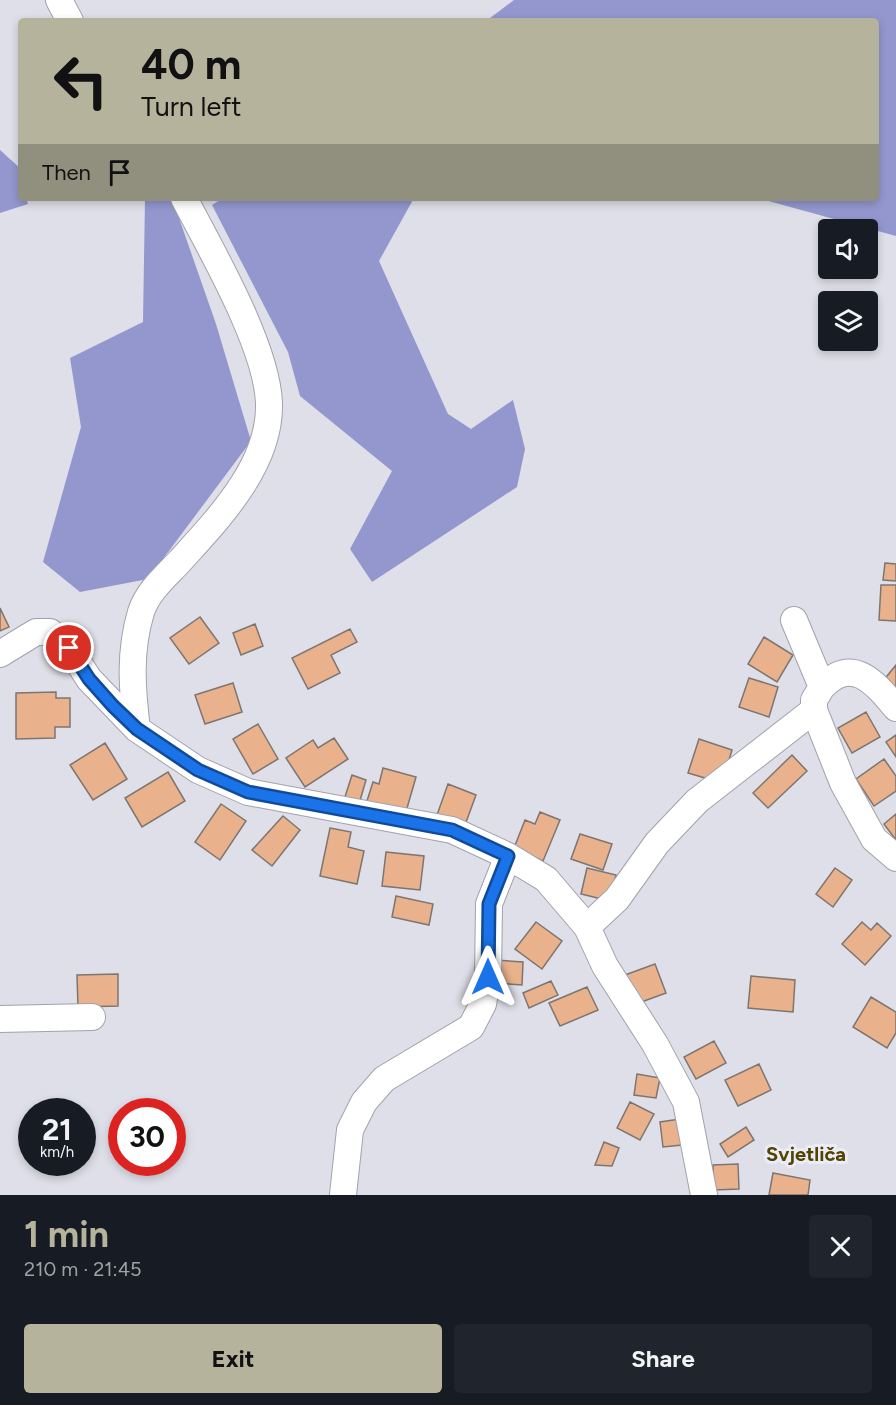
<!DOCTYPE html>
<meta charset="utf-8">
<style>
:root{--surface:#171b24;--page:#20242c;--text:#f1f3f6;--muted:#9ea1a6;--accent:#b6b39d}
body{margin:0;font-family:Figtree,sans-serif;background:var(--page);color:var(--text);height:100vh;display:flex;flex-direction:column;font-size:22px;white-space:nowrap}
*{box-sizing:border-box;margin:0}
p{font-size:20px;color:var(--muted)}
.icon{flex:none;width:33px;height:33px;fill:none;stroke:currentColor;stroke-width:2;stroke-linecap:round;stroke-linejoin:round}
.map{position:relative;height:1195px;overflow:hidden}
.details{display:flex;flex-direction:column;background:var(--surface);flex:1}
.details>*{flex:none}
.banner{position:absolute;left:18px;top:18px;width:861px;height:183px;border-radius:6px;box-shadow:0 3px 9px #0003;background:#b6b39d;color:#111;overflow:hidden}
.controls{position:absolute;left:818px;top:219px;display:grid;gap:12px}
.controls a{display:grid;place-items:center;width:60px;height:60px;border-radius:6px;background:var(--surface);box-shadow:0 3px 9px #0003;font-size:30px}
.speed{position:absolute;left:18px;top:1098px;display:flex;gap:12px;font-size:30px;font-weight:700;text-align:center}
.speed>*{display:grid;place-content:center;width:78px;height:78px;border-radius:50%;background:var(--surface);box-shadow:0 3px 9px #0003;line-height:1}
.speed small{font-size:15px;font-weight:400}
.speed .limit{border:9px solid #d22;background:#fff;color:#111}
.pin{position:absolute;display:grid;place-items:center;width:51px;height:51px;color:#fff;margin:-26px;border:3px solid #fff;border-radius:50%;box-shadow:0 2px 6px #0007}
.me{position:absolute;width:66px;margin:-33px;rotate:0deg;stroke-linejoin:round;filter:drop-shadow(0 0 4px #0008)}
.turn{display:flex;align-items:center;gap:21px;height:126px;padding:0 24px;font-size:27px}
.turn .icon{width:78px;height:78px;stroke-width:2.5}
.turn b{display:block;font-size:42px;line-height:51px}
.then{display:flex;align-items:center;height:57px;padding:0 24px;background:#0003;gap:12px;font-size:22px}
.round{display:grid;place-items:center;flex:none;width:63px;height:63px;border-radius:6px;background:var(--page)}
.summary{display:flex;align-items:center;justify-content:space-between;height:102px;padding:0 24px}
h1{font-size:36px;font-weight:700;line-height:45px;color:var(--accent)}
.cta{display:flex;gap:12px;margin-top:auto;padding:12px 24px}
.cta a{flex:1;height:69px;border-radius:6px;background:var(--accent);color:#111;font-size:24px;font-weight:700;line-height:69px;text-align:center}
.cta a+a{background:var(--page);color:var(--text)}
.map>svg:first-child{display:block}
.forest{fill:#9397ce}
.building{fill:#e9b28d;stroke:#7d7570;stroke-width:1.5}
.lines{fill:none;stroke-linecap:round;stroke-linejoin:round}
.minor-casing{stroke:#a1a2ab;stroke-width:28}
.minor{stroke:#fff;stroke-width:26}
.route-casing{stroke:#114b97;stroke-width:15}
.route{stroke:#1a73e8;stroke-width:10}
.labels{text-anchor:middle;stroke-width:6;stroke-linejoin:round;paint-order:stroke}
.quarter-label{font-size:20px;font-weight:bold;fill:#504401;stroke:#ebecf6}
</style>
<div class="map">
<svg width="896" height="1195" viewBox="0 0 896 1195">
<rect width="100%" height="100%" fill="#dedfe8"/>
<path class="forest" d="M514,0H896V236L757,198H876V21H486Z
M0,150L21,169V198H26L28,204L0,213Z
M145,198H172L216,324L251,441L148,579L80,592L43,562L81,427L70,358L143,322Z
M223,198H414L379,261L448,414L471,429L513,400L525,449L517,487L372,582L350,549L392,471L300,396L288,352L212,205Z"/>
<path class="building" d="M885,563L896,564V581L883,580Z
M881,585H896V621L879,620Z
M0,608L9,627L0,631Z
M200,617L219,643L189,664L170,638Z
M255,624L263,646L241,655L233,633Z
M350,629L357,642L331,655L340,673L308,689L292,658Z
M764,637L793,655L777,682L748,664Z
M896,665V691L883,681Z
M749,678L778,687L769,717L739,707Z
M233,683L242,712L205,724L195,695Z
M56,692V698H70V727H55V738L16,739V693Z
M866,712L880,737L852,753L838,728Z
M258,724L278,759L253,774L233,739Z
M896,735V757L886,742Z
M334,738L348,759L305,787L286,758L313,740L318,748Z
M699,739L732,750L722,783L688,773Z
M105,743L127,779L93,800L70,765Z
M792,755L807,771L768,808L753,793Z
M884,759L896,776V791L874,806L856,779Z
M383,768L416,777L405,815L366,804L373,782L379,784Z
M168,772L185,801L142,827L125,798Z
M352,775L366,780L359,804L344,800Z
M448,784L476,795L465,825L437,815Z
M221,804L246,821L220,860L195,842Z
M540,812L560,820L543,861L514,848L525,820L535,824Z
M896,814V840L884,824Z
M283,816L300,830L272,866L252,850Z
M330,828L351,832L348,847L364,851L357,884L320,876Z
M580,834L612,844L603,870L571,859Z
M386,852L424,856L420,890L382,886Z
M587,868L616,875L610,901L581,894Z
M835,868L852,880L833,907L816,894Z
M396,896L433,904L429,925L392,917Z
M536,922L562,941L542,969L515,949Z
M862,922L871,930L877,923L891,936L865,965L842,944Z
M496,960L523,962L522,985L495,983Z
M655,964L666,993L636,1004L625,975Z
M118,974V1006L78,1007L77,975Z
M751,976L795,980L793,1012L748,1008Z
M551,981L558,995L529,1008L523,993Z
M587,987L598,1010L560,1026L549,1003Z
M871,997L896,1012V1033L887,1048L853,1027Z
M714,1041L726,1063L696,1079L684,1057Z
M759,1064L771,1090L738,1106L725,1080Z
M637,1074L660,1078L656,1098L634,1095Z
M630,1102L654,1114L640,1140L617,1128Z
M680,1119L682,1145L663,1147L660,1122Z
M746,1127L754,1140L728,1157L720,1144Z
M604,1142L619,1148L612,1166L595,1165Z
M738,1164L739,1189L714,1190L713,1165Z
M773,1173L810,1180L808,1195H769Z"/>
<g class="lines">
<defs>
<path id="minor" d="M59,0L70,21
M794,620L822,687L814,700V710L843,783L858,810L874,839L896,858
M0,654L36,632H50L69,648L89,679L137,729L198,770L248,792L452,830L508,856L546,879L587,927L605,966L655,1044L686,1102L704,1195
M822,687C853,655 875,683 896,708
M137,729C132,689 129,652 141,612C148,591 164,578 179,562C218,519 271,465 269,403C267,346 211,250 184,198
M587,927L617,899L657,843L697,801L814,710
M0,1019L92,1017
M343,1195L350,1130L364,1102L384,1079L471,1027L483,1004L488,977L489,904L508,856"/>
</defs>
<use href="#minor" class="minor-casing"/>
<use href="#minor" class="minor"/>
</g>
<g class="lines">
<defs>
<path id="route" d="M69,648L89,679L113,706L137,729L198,770L248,792L452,830L508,856L489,904L488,977"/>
</defs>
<use href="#route" class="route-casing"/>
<use href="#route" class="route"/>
</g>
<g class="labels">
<g class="quarter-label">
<text x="806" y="1161">Svjetliča</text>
</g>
</g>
</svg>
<div class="controls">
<a><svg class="icon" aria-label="sound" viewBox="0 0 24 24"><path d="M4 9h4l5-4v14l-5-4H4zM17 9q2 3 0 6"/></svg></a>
<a><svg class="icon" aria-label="layers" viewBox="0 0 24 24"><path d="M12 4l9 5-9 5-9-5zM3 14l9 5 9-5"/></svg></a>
</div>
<div class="speed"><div>21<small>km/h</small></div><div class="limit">30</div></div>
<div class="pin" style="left:69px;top:648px;background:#d93025"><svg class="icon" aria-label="arrive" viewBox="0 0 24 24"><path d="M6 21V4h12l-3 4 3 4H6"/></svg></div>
<svg class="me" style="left:488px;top:977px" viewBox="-20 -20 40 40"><path d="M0-17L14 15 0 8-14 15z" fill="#1a73e8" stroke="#fff" stroke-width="4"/></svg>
<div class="banner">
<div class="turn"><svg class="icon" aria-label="left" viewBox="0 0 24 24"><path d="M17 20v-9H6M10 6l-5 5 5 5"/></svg><div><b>40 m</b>Turn left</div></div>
<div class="then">Then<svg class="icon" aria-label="arrive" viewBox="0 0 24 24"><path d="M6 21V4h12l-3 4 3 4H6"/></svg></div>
</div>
</div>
<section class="details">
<div class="summary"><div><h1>1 min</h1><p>210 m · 21:45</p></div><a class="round"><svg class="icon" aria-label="close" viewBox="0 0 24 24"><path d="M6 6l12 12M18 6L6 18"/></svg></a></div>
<div class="cta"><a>Exit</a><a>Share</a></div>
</section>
